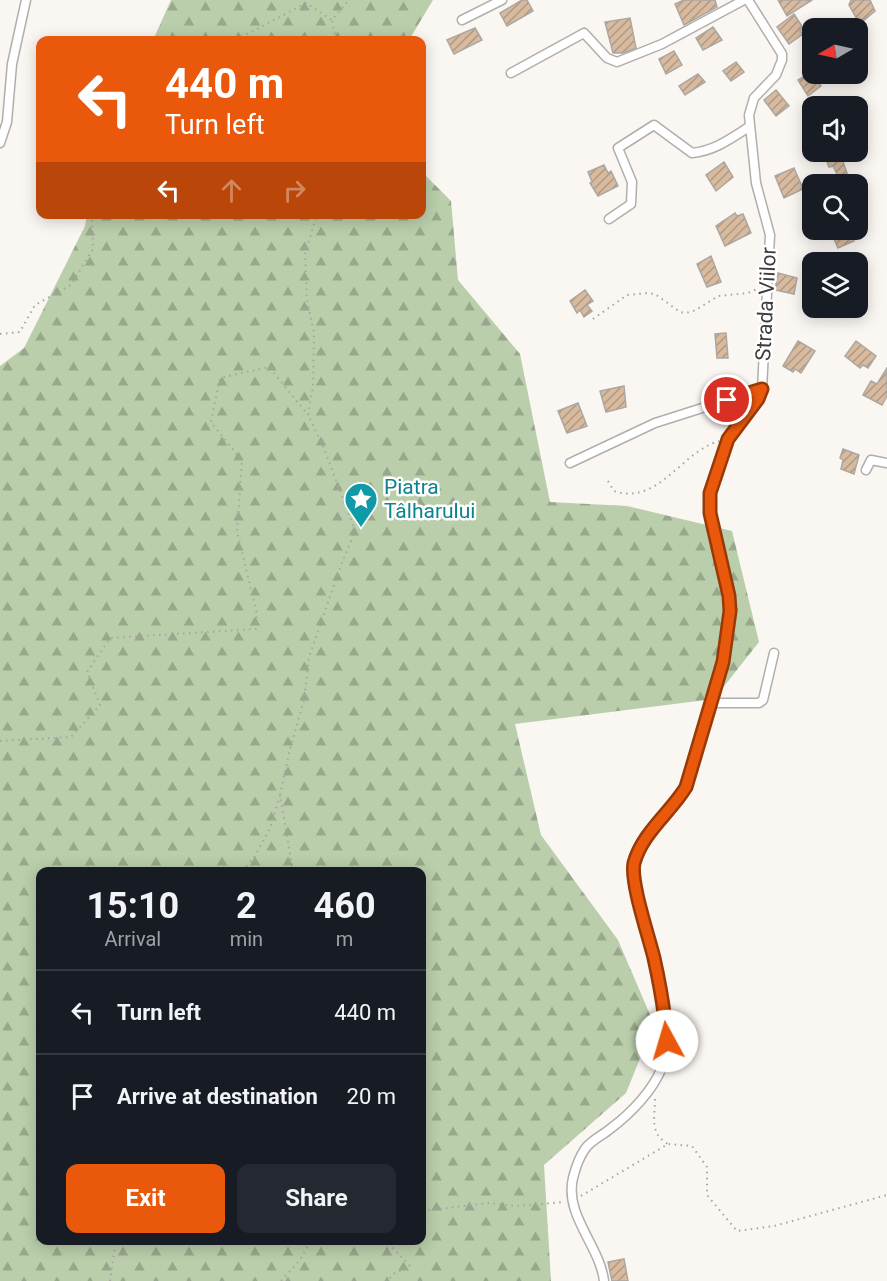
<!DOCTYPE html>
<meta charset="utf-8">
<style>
:root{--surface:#171b24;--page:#242831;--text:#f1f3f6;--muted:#9ea1a6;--line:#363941;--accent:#ea580c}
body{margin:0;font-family:Roboto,sans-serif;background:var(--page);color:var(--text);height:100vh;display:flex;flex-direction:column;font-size:22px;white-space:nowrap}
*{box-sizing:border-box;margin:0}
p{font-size:20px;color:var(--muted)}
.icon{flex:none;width:33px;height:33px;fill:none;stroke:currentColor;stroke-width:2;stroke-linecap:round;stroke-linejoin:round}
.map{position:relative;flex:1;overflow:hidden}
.sheet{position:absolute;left:36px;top:867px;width:390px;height:378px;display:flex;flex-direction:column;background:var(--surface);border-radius:12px;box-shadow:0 3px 15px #0003}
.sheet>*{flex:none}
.hud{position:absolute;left:36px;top:36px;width:390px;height:183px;border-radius:12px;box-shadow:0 3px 15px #0003;background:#ea580c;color:#fff;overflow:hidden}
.needle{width:39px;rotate:261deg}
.tools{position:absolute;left:802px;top:18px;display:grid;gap:12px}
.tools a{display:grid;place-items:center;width:66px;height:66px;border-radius:12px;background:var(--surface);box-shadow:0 3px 15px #0003;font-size:30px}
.pin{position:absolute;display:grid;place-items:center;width:51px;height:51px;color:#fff;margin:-26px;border:3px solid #fff;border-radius:50%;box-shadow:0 2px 6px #0007}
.me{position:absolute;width:66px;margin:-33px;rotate:354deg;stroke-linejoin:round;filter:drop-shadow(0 0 4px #0008)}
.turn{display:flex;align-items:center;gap:21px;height:126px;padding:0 30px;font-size:27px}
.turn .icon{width:78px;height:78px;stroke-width:2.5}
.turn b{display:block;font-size:42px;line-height:51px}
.lanes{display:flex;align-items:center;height:57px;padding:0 30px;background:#0003;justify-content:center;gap:30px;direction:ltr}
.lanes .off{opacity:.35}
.eta{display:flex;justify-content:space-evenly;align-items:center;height:102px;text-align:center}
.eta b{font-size:36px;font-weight:700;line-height:42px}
.primary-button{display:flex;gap:12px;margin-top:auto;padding:12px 30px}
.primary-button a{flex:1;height:69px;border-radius:12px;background:var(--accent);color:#fff;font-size:24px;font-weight:700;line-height:69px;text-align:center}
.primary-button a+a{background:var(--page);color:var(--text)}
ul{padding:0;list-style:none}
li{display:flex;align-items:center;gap:18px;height:84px;padding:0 30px;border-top:2px solid var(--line)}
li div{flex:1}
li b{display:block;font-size:22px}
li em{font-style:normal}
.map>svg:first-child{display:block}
.forest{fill:url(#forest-firs);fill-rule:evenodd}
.building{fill:url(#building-hatch);stroke:#aba7a3;stroke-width:1.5}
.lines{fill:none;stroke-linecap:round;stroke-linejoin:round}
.minor-casing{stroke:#b2aeab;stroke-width:11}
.path{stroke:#a8a4a2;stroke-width:2;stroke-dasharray:1.5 4.5;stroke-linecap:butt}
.minor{stroke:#fff;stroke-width:8}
.route-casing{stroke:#983908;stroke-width:15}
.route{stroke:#ea580c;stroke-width:10}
.labels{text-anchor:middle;stroke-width:5;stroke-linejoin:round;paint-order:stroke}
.street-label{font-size:21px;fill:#3e3c3b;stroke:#fff}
.culture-label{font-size:21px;fill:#0d838f;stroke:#fff;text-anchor:start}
</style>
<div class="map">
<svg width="887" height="1281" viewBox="0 0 887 1281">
<defs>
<pattern id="forest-firs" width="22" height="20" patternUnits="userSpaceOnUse" patternTransform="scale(1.5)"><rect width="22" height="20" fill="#baceab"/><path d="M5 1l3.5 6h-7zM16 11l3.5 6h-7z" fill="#99a88c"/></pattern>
<pattern id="building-hatch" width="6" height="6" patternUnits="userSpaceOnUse" patternTransform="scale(1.5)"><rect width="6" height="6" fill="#d8ba9e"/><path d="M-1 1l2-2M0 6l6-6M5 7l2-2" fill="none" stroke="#b19882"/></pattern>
</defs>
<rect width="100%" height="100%" fill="#faf6f2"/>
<path class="forest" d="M171,0H433L409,40H148H153Z
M422,172L451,201L458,280L520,354L550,502L627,506L732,531L759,642L714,699L515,724L541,835L618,940L654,1024L626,1093L544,1165L551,1281H0V366L24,348L85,226L87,215L422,214ZM40,872H422V1240H40Z"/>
<path class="building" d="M522,0H527L533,11L507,26L500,13Z
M684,0H715L717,7L684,25L675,4Z
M778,0H812L787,16Z
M851,0H870L875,11L863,21H858L849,5Z
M794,14L803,28L800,31L803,34L789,44L777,27Z
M630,18L636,48L623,53H613L605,22Z
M713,27L722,40L703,50L696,38Z
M475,28L482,40L454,54L447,40Z
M674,51L682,65L666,74L659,59Z
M736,62L744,72L731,81L723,71Z
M810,73L821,86L808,96L798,80Z
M698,74L705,82L685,95L679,86Z
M776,90L789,106L776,116L764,100Z
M840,153L848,176L840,180L833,166L829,167L826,159Z
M724,162L733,177L716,191L706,175Z
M604,165L608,173L611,171L618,186L598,196L590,183L592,182L588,172Z
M794,168L803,189L784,198L775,176Z
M735,213L737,216L743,214L751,233L725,246L716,226Z
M830,230H848L854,241L838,248Z
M711,256L721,282L707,287L697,264Z
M778,273L797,278L794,294L775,290Z
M585,290L593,301L587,305L592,311L584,317L580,310L577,313L570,301Z
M726,333L728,358H717L715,334Z
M798,341L815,351L801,373L795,369L793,372L783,366Z
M856,341L876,356L868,368L863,365L860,368L845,356Z
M887,368V396L882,405L863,395L871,381L877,384Z
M624,386L626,407L606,412L600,391Z
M578,403L587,426L567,433L558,411Z
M843,449L859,455L854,474L841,469L843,460L840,458Z
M624,1259L628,1281H612L608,1262Z"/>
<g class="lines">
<defs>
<path id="minor" d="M462,20L502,0
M511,73L584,33L607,58L617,62L662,44L744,0
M0,143L7,122L12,64L26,0
M609,219L631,204L632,182L618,148L654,125L692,153C714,151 730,139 749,127
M570,463L655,423L762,389
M866,470L871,460L887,463
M711,703H759L763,700L774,653
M604,1281C600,1246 564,1215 573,1178C575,1170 580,1156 585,1149C590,1141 603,1135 610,1129C630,1114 653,1091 662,1067C677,1028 652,951 642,910C639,897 633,880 634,866C636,842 673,809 686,787L723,662L730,611L729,595L710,513V493L728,439L758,399L762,389L770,235L756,183L749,115L754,98L776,75L782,60V54L748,0"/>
</defs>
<use href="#minor" class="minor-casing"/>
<path class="path" d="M236,40L306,3L332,20
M336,40L332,20L349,0
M593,319L627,295L648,293L655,294L680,312L686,313L696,310L718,296L748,293L759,288
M0,334L20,332L35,305L71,285L93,249L92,214
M608,481L614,491C658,506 681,452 719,441
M0,741L71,737L100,705L87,672L110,638L256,629L257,614L237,531L242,461L211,422L220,378L269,367L308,415
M245,872V868L255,856L270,828L280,796
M293,872L280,795L290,749L304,700L309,657L340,568L356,529L353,525L323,446L308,415L313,386L314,333L307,300L305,254L317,214
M655,1099C655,1117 649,1133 668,1144
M581,1196L668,1144L692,1146L707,1167V1195L737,1231L774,1226L887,1195
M422,1211L489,1203L516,1206L565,1202
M383,1240L395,1250L410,1266L395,1273L386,1281
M110,1281L116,1240
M281,1281L300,1260L311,1240"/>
<use href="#minor" class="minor"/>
</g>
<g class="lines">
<defs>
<path id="route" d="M667,1041C665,1013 660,985 654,958C649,937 630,882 634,863C642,833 671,812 686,787L723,662L730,611L729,596L710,513V493L728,439L758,399L762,389L727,400"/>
</defs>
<use href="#route" class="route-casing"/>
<use href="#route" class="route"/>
</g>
<defs>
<symbol id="sight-pin" viewBox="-11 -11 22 30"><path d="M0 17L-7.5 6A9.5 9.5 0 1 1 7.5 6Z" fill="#0f9aa8" stroke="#fff"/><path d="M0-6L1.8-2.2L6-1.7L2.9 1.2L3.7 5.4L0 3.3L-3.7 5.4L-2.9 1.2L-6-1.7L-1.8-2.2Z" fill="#fff"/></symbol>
</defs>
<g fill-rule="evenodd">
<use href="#sight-pin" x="342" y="480" width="38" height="52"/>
</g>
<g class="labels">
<g class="street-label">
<text transform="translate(766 304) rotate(-87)" y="7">Strada Viilor</text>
</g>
<g class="culture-label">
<text x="384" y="494">Piatra<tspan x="384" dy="24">Tâlharului</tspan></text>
</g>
</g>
</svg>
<div class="tools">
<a><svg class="needle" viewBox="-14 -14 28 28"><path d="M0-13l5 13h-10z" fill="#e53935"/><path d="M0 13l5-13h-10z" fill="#9ea1a6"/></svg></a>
<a><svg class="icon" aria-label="sound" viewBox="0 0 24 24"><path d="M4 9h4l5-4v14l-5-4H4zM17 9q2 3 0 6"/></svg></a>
<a><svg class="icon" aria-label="search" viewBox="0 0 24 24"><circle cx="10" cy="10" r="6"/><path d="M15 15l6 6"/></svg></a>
<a><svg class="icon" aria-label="layers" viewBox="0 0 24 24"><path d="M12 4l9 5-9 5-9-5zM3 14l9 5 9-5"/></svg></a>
</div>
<div class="pin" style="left:727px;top:400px;background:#d93025"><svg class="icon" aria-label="arrive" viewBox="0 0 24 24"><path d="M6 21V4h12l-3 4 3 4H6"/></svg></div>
<svg class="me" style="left:667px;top:1041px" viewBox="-20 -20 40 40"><circle r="19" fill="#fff"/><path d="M0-13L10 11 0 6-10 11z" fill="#ea580c"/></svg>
<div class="hud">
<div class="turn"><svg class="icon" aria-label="left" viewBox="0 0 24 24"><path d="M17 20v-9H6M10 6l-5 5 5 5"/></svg><div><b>440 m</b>Turn left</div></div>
<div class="lanes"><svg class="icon" aria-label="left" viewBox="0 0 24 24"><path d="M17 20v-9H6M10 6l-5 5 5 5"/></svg><svg class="icon off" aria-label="ahead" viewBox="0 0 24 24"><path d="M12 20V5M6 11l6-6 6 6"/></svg><svg class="icon off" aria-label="right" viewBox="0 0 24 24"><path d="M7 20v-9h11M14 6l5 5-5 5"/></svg></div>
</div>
<section class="sheet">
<div class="eta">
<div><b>15:10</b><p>Arrival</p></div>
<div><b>2</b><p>min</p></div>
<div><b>460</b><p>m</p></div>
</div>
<ul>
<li><svg class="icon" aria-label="left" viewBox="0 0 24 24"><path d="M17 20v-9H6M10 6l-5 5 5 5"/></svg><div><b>Turn left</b></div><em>440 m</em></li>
<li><svg class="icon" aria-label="arrive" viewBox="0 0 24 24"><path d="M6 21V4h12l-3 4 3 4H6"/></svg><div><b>Arrive at destination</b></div><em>20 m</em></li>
</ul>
<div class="primary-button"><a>Exit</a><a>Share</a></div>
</section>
</div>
